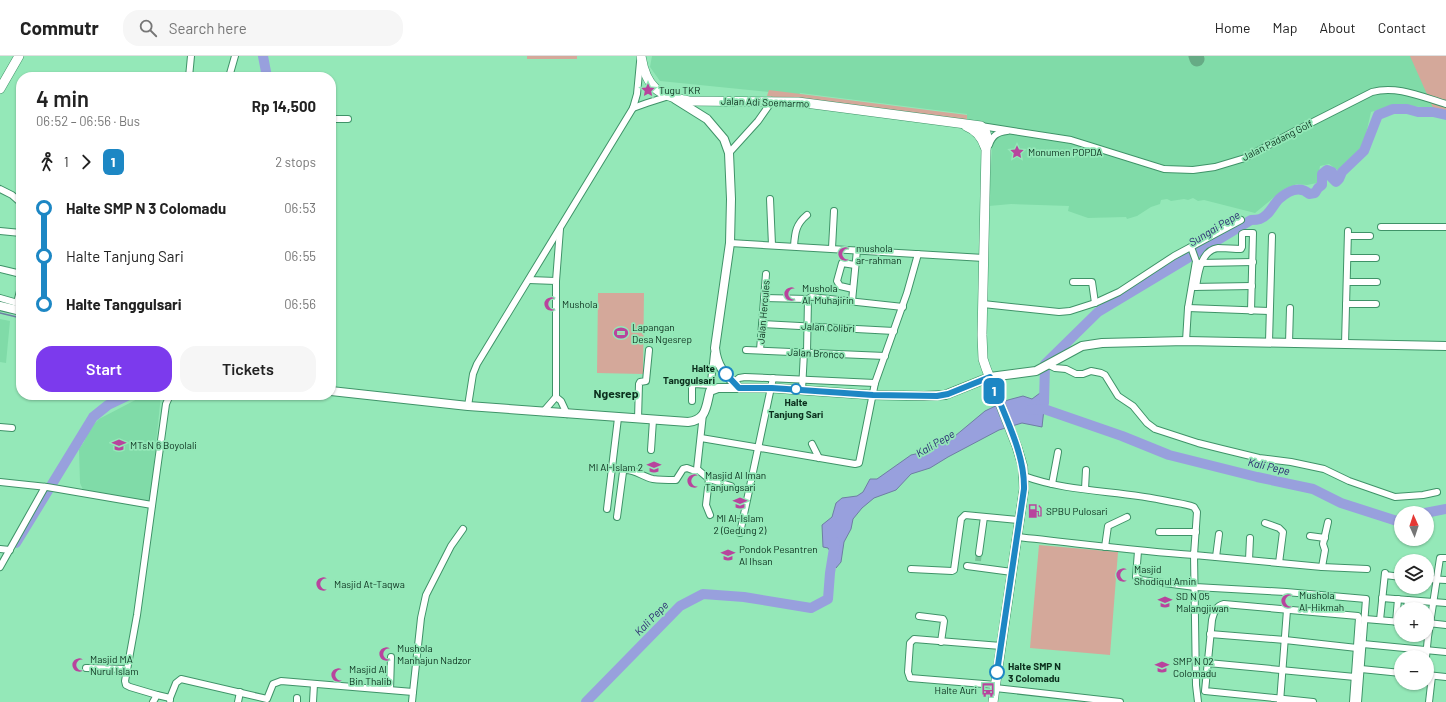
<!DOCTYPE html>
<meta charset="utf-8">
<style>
body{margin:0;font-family:Barlow,sans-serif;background:#f6f6f6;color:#222;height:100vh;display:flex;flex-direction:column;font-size:15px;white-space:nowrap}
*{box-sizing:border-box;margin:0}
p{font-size:13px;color:#767676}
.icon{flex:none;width:22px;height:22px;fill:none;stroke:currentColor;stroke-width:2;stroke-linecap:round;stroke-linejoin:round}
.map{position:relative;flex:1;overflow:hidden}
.sheet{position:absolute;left:16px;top:16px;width:320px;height:328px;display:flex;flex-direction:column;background:#fff;border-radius:16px;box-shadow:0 1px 3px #0004}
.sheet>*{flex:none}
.badge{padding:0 8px;border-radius:6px;font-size:14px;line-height:26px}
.needle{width:26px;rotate:357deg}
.buttons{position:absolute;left:1394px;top:450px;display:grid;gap:8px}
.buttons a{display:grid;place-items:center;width:40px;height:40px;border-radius:50%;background:#fff;box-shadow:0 1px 3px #0004;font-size:20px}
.map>.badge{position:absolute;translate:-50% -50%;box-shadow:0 0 0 2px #fff}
.legs{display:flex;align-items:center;gap:6px;height:44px;padding:0 20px;font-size:13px}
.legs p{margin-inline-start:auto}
.headline{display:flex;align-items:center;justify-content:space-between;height:68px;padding:0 20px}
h1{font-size:22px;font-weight:600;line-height:30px}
.cta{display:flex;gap:8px;margin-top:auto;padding:8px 20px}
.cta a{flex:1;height:46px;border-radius:16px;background:#7c3aed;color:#fff;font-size:16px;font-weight:600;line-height:46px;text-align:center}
.cta a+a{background:#f6f6f6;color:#222}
ul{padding:0 20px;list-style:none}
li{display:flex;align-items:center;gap:14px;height:48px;font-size:15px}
li i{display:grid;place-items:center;width:6px;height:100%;margin:0 5px;background:currentColor}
li i::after{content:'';width:10px;height:10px;margin:-5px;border:3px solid;border-radius:50%;background:#fff}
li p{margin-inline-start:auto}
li:first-child i{background:linear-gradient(#0000 50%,currentColor 0)}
li:last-child i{background:linear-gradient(currentColor 50%,#0000 0)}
header{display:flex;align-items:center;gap:24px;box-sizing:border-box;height:56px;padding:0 20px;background:#fff;border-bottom:1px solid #e0e0e0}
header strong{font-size:19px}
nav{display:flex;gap:22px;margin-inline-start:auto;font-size:14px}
.search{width:280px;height:36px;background:#f6f6f6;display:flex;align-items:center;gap:10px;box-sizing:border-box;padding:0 14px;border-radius:16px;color:#767676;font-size:15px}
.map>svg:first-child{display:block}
</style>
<header>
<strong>Commutr</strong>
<div class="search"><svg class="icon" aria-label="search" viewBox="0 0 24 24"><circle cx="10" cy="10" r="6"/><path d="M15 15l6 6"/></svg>Search here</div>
<nav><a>Home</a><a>Map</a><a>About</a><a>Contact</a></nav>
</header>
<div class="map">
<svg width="1446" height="646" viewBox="0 0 1446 646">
<rect width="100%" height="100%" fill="#94e8b8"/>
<!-- built -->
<g fill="#80dba8">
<path d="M652 0H1446V57L1422 51 1394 49 1371 56 1363 91 1339 115 1329 108 1320 110 1317 127 1307 129 1297 128 1284 133 1255 157 1204 144 1198 145 1193 142 1188 144 1184 143 1171 145 1167 143 1161 144 1160 148 1151 151 1137 160 1127 163 1126 161 1088 162 1068 155 1069 150 1011 148 989 150 992 89 994 85 1004 78 967 66V58L800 37 799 39 660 25 650 11Z"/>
<path d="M0 263 10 265 6 307 0 306Z"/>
<path d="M145 339H161L150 445 84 436 80 427 79 393 84 386 90 372 99 363Z"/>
</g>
<!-- green -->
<g fill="#d4a89a">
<rect x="527" y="0" width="50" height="3"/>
<path d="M1410 0H1446V57L1434 54Z"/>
<path d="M769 34 967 59V66L767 40Z"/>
<path d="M598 237H644L643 318 597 317Z"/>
<path d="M1039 489 1118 496 1110 599 1030 592Z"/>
</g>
<!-- water -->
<path fill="#98a0dd" stroke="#6e7ea3" d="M1044 334 1046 335 1042 371 1022 367 999 374 948 401 930 412 911 418 896 434 874 442 862 452 853 463 851 473 844 486 841 506 836 512 833 500 828 492 823 491 822 469 832 461 836 447 842 442 857 440 863 436 870 423H877L911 399 920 397 955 380 985 355 1008 344 1023 340 1032 343Z"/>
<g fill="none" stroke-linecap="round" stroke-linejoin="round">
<!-- stream -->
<path stroke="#6e7ea3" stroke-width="1.5" d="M0 257 21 262"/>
<!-- river -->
<g stroke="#98a0dd" stroke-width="10">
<path d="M263 0 267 21"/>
<path d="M1044 347 1045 308 1098 256 1251 164C1253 164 1257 164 1260 163 1269 160 1273 149 1279 143 1288 135 1300 129 1309 138L1315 137 1318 132 1322 129V118L1327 114 1332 116 1331 121 1336 126 1339 123 1342 116 1364 95 1378 59 1393 53H1407L1418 56H1433L1446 59"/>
<path d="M1030 354 1044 353 1122 380 1169 399 1257 421 1313 433 1341 447 1397 465 1401 464"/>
<path d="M1425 457 1446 453"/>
<path d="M16 487 93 361 108 349 129 339"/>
<path d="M586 646 680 550 703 538 744 541 811 552 828 543 830 517 835 486"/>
</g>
<!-- taxiway -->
<path stroke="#66ab85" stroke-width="15" d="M1196 0 1197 3"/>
<!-- minor-tunnel -->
<path stroke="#79c399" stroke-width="6" stroke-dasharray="6 3" stroke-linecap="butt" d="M978 505 979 497"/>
<defs>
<g id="minor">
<path d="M189 21 191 0"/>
<path d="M229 21 235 0"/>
<path d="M633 52 647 47 669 40"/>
<path d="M331 63H348"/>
<path d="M981 70 1071 84 1164 113 1193 114 1215 111 1245 102 1295 75 1372 36C1397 29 1422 41 1446 48"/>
<path d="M989 89C992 80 997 76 1007 75"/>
<path d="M729 97 758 65 772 45"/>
<path d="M0 133 12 139 21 147"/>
<path d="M770 143 772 189"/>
<path d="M1381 171H1446"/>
<path d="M0 175 21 177"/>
<path d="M1348 180H1370"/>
<path d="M730 187 984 202"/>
<path d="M794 190C795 176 796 168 807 159"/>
<path d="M832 192 834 155"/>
<path d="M1348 202H1376"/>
<path d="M1200 207 1253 206"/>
<path d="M0 213 21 218"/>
<path d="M529 224 556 225V341L543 356"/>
<path d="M556 225 560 173"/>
<path d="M1073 226H1092L1095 247"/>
<path d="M1347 226H1377"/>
<path d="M1192 231 1252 230"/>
<path d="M1196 231C1198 218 1201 194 1218 192 1226 192 1233 193 1241 193L1242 191V178L1244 177H1253L1251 255"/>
<path d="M853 233 840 230 837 225 842 207 855 209"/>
<path d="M0 242 21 248"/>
<path d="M764 242 808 243 811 241 903 251"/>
<path d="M852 245 857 194"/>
<path d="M17 247 21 231"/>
<path d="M983 248 1059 256 1070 255 1095 247 1119 236 1174 200 1241 164"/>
<path d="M1346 248H1376"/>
<path d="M1188 252 1269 255"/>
<path d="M762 268 894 275"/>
<path d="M1186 285 1188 252 1196 205 1191 191"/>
<path d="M1269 286 1272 180"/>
<path d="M1289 287 1290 252"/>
<path d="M1345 288 1348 175"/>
<path d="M746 294 885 300"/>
<path d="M760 294 766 218"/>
<path d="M807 296 808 243"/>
<path d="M1049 309 1055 312 1066 313 1076 318H1083L1091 315 1101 317 1105 319 1118 340 1133 350 1147 367 1155 373 1198 387 1222 393 1259 402 1291 406 1324 413 1349 425 1395 441 1423 439 1437 436"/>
<path d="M734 326 739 322 745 321 875 327"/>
<path d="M802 334 804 296"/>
<path d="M710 335 714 298"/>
<path d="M556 341 561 345 567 358"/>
<path d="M692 345V330L694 328 710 329"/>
<path d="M468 350 473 318 477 308 633 52 637 38 640 6"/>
<path d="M703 358 697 413 709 423 731 430"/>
<path d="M638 363 639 328 640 326 646 325 649 294"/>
<path d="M0 371 12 372"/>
<path d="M701 382 855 408 859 407 875 327 907 237 918 198"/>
<path d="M812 388 819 402"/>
<path d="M651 394 653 364"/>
<path d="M709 423 706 449 710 459"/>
<path d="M0 426 47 431 152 449"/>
<path d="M1052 428 1058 396"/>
<path d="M1085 433 1086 414"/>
<path d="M607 453 618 362"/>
<path d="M617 461 623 416 625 414C634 413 643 421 653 423 660 424 668 424 676 424L683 413 687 412 695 415 698 414"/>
<path d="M1265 467 1279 472 1283 476 1279 507"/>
<path d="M1159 476H1196"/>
<path d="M740 477 773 322"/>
<path d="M1310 480 1325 482"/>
<path d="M1017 481C1076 487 1135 495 1194 499L1197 456 1194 451C1186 448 1176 447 1167 445 1120 434 1070 437 1024 420"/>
<path d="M1105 491 1108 470 1127 461"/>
<path d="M0 493 10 494"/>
<path d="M1138 495 1136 521 1141 524 1195 531 1286 536 1366 543 1358 646"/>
<path d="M979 497 984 461"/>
<path d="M1216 501 1219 478"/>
<path d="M1249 504 1250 482"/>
<path d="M967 510 1012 516"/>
<path d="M0 511 45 431"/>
<path d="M1322 511 1325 494 1323 488 1328 466"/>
<path d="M911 513 952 515 954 514 961 463 965 459 1019 464"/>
<path d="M1385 519 1401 521"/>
<path d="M1427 523 1446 524"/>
<path d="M1382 542 1446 547"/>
<path d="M1407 553 1408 544"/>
<path d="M919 560 943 563 944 565 941 586"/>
<path d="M1365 563 1401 566"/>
<path d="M1380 564 1385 517"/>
<path d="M1396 566 1398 543"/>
<path d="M1428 567 1446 569"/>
<path d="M1210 578 1285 584 1357 592"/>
<path d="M1363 588 1446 596"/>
<path d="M1426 601 1428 581 1440 502H1446"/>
<path d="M1208 607 1355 621"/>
<path d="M86 612 127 613"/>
<path d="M1361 613 1401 617"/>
<path d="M1427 619 1446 621"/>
<path d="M996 629 910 622 908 616 910 587 914 583 1001 590"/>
<path d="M995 632 1120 646"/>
<path d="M390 634 391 601"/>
<path d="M413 636 421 562 426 539 451 490 463 473"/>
<path d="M157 639 130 631 126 629 125 625 137 559 166 348 170 339"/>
<path d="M170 642 176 627 181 623 267 643 273 628 281 625 413 636 412 646"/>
<path d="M297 642V646"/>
<path d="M153 646 157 639 170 642V644"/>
<path d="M238 646 240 636"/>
<path d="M313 646 314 628"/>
<path d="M1198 646 1196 629 1194 499 1322 511 1367 513"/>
<path d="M1280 646 1287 554"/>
<path d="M1313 646 1205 635 1212 564C1214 556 1216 550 1224 548L1358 560 1359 562 1353 646"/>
<path d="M1429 646 1432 620"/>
</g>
<g id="major">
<path d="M675 43 707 63 724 83 729 97 731 143 730 187 715 292C717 312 726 319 739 332"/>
<path d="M0 250 21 255"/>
<path d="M331 335 468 350 688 366C707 364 706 350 710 335L718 332H771L873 339 924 340 945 339 990 321 1036 315 1082 290 1102 287 1186 285 1446 290"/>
</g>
<g id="highway">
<path d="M641 0C646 32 659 40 689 45L798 46 981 70C989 76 987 85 986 94L982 279 983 303 986 312 1017 391 1023 411 1024 433 993 646"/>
<path d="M0 33 19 0"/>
<path d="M966 70C976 74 982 81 985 91"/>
</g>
</defs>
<!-- minor casing -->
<use href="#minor" stroke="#3f9368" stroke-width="8"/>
<!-- major casing -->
<use href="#major" stroke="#3f9368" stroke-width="10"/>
<!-- highway casing -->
<use href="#highway" stroke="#3f9368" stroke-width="10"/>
<!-- minor -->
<use href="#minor" stroke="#fff" stroke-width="6"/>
<!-- major -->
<use href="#major" stroke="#fff" stroke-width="8"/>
<!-- highway -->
<use href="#highway" stroke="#fff" stroke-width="9"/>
</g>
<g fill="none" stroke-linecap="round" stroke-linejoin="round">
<defs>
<path id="line-1" d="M726 318 739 332H772L873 339 937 340 948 338 990 321C1002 356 1025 395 1024 433L997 616"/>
</defs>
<!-- line-1 casing -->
<use href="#line-1" stroke="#fff" stroke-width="9"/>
<!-- line-1 -->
<use href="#line-1" stroke="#1d87c4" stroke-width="6"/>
</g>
<!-- icons -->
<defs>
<symbol id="sight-bare" viewBox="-9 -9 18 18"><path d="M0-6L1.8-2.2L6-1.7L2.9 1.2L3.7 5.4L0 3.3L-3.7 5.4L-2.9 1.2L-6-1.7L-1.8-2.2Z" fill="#b8449d" stroke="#94e8b8" stroke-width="2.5" paint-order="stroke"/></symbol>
<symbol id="mosque-bare" viewBox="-9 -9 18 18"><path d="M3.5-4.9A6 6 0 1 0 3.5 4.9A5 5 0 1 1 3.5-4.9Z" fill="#b8449d" stroke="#94e8b8" stroke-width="2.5" paint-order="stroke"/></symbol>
<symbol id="stadium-bare" viewBox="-9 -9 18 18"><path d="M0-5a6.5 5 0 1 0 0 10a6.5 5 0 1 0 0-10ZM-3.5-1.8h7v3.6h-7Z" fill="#b8449d" stroke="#94e8b8" stroke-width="2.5" paint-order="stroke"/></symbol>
<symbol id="school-bare" viewBox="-9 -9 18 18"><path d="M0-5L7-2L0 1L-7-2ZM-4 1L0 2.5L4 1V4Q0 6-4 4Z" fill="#b8449d" stroke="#94e8b8" stroke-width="2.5" paint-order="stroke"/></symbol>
<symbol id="fuel-bare" viewBox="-9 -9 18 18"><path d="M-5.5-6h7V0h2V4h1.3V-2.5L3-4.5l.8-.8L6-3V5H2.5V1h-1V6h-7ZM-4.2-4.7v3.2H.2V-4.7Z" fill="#b8449d" stroke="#94e8b8" stroke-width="2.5" paint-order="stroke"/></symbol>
<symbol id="bus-bare" viewBox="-9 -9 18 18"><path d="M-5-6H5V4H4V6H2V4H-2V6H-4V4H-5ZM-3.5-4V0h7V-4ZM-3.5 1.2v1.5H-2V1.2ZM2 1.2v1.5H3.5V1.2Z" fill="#b8449d" stroke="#94e8b8" stroke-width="2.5" paint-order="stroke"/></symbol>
</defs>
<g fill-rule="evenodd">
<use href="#sight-bare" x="638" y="24" width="20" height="20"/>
<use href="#sight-bare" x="1007" y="86" width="20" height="20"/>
<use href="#mosque-bare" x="835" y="188" width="20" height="20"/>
<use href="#mosque-bare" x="781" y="228" width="20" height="20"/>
<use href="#mosque-bare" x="541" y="238" width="20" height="20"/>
<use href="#stadium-bare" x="611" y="267" width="20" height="20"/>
<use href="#school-bare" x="109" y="379" width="20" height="20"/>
<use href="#school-bare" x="644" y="401" width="20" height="20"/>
<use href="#mosque-bare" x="684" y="415" width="20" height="20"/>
<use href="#school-bare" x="730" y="437" width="20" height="20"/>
<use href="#fuel-bare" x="1025" y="445" width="20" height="20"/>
<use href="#school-bare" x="718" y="489" width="20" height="20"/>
<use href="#mosque-bare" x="1113" y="509" width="20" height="20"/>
<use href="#mosque-bare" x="313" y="518" width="20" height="20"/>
<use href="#mosque-bare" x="1278" y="535" width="20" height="20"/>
<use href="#school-bare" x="1155" y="536" width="20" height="20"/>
<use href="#mosque-bare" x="376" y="588" width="20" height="20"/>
<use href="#mosque-bare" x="69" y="599" width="20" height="20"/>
<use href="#school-bare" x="1152" y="601" width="20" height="20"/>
<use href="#mosque-bare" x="328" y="609" width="20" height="20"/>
<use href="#bus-bare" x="978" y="624" width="20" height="20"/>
</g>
<!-- markers -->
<g fill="#fff" stroke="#1d87c4" stroke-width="2">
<circle cx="726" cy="318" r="7"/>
<circle cx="796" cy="333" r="5"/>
<circle cx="997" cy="616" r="7"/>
</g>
<g text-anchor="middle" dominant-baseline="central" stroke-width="3.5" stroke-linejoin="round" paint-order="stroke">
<!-- poi labels -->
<g font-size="10" fill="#0b2f1d" stroke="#94e8b8" text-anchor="start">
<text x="659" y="34">Tugu TKR</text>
<text x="1028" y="96">Monumen POPDA</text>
<text x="856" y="192">mushola<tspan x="856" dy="12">ar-rahman</tspan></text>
<text x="802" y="232">Mushola<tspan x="802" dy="12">Al-Muhajirin</tspan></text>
<text x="562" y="248">Mushola</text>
<text x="632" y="271">Lapangan<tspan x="632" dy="12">Desa Ngesrep</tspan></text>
<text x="130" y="389">MTsN 6 Boyolali</text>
<text x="643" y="411" text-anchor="end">MI Al-Islam 2</text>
<text x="705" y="419">Masjid Al Iman<tspan x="705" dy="12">Tanjungsari</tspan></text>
<text x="1046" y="455">SPBU Pulosari</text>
<text x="740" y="462" text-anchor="middle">MI Al-Islam<tspan x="740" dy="12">2 (Gedung 2)</tspan></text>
<text x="739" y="493">Pondok Pesantren<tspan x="739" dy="12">Al Ihsan</tspan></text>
<text x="1134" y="513">Masjid<tspan x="1134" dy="12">Shodiqul Amin</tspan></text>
<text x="334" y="528">Masjid At-Taqwa</text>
<text x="1299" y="539">Mushola<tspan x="1299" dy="12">Al-Hikmah</tspan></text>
<text x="1176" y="540">SD N 05<tspan x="1176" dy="12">Malangjiwan</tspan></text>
<text x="397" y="592">Mushola<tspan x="397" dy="12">Manhajun Nadzor</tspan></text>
<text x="90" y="603">Masjid MA<tspan x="90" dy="12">Nurul Islam</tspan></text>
<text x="1173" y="605">SMP N 02<tspan x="1173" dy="12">Colomadu</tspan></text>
<text x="349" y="613">Masjid Al<tspan x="349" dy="12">Bin Thalib</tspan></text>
<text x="977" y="634" text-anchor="end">Halte Auri</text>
</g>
<!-- street labels -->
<g font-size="10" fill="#0b2f1d" stroke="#94e8b8">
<text transform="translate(765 46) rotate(2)">Jalan Adi Soemarmo</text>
<text transform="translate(1277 84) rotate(-27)">Jalan Padang Golf</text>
<text transform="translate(763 256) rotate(-85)">Jalan Hercules</text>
<text transform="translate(828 271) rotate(3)">Jalan Colibri</text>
<text transform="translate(816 297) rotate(3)">Jalan Bronco</text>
</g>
<!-- stop labels -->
<g font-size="10" font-weight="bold" fill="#0b2f1d" stroke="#94e8b8" text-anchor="end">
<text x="715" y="312">Halte<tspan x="715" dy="12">Tanggulsari</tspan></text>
<text x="796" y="346" text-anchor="middle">Halte<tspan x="796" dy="12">Tanjung Sari</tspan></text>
<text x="1008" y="610" text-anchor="start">Halte SMP N<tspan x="1008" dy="12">3 Colomadu</tspan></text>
</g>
<!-- water labels -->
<g font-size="11" font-style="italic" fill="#2a2a71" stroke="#94e8b8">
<text transform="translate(1214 172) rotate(-31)">Sungai Pepe</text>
<text transform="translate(935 387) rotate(-30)">Kali Pepe</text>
<text transform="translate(1269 410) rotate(13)">Kali Pepe</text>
<text transform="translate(651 562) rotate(-46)">Kali Pepe</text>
</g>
<!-- quarter labels -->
<g font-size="12" font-weight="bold" fill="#0b2f1d" stroke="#94e8b8">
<text x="616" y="337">Ngesrep</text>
</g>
</g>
</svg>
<div class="buttons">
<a><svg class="needle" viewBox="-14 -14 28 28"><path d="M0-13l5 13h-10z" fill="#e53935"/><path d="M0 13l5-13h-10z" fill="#767676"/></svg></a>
<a><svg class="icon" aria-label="layers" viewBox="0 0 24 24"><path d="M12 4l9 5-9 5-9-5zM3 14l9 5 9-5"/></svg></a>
<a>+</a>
<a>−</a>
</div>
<b class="badge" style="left:994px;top:335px;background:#1d87c4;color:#fff">1</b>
<section class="sheet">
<div class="headline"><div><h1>4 min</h1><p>06:52 – 06:56 · Bus</p></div><b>Rp 14,500</b></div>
<div class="legs"><svg class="icon" aria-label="walk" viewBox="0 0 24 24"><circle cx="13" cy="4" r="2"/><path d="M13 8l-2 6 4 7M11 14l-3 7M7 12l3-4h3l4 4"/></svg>1<svg class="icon" aria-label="forward" viewBox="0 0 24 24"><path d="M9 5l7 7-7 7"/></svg><b class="badge" style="background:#1d87c4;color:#fff">1</b><p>2 stops</p></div>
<ul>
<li><i style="color:#1d87c4"></i><b>Halte SMP N 3 Colomadu</b><p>06:53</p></li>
<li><i style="color:#1d87c4"></i><span>Halte Tanjung Sari</span><p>06:55</p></li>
<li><i style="color:#1d87c4"></i><b>Halte Tanggulsari</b><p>06:56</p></li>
</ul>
<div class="cta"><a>Start</a><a>Tickets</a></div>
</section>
</div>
